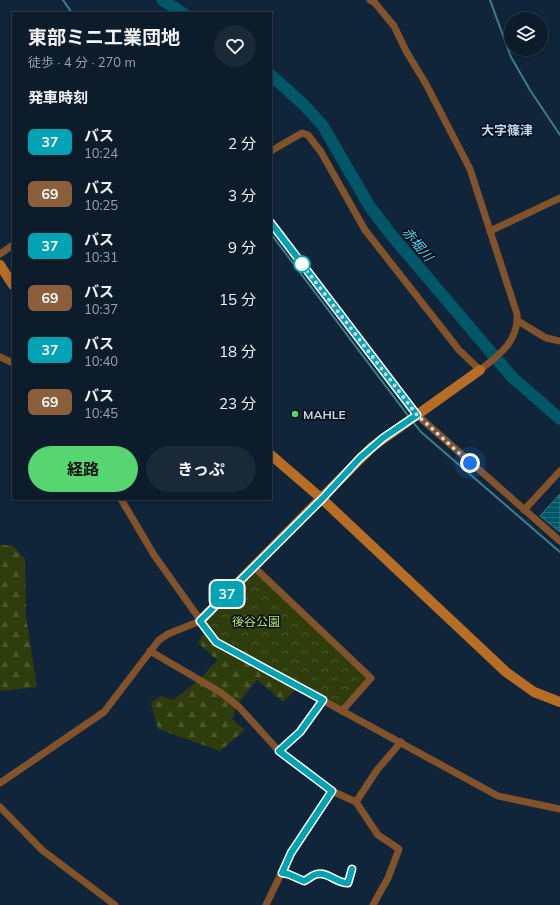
<!DOCTYPE html>
<html lang="ja">
<meta charset="utf-8">
<style>
body{margin:0;font-family:Mulish,"Noto Sans JP",sans-serif;background:#1a2937;color:#f1f3f6;height:100vh;display:flex;flex-direction:column;font-size:15px;white-space:nowrap}
*{box-sizing:border-box;margin:0}
p{font-size:13px;color:#9aa1a9}
.icon{flex:none;width:22px;height:22px;fill:none;stroke:currentColor;stroke-width:2;stroke-linecap:round;stroke-linejoin:round}
.map{position:relative;flex:1;overflow:hidden}
.details{position:absolute;left:12px;top:12px;width:260px;height:488px;display:flex;flex-direction:column;background:#0c1c2b;border-radius:0px;box-shadow:0 2px 6px #0003,0 0 0 1px #2c3a47}
.details>*{flex:none}
.badge{padding:0 8px;border-radius:6px;font-size:14px;line-height:26px}
.tools{position:absolute;left:504px;top:12px;display:grid;gap:8px}
.tools a{display:grid;place-items:center;width:44px;height:44px;border-radius:50%;background:#0c1c2b;box-shadow:0 2px 6px #0003,0 0 0 1px #2c3a47;font-size:20px}
.you{position:absolute;width:20px;height:20px;margin:-10px;border:3px solid #fff;border-radius:50%;background:#1a73e8;box-shadow:0 0 0 6px #1a73e833}
.map>.badge{position:absolute;translate:-50% -50%;box-shadow:0 0 0 2px #fff}
h2{padding:0 16px;font-size:15px;line-height:36px}
.round{display:grid;place-items:center;flex:none;width:42px;height:42px;border-radius:21px;background:#1a2937}
.overview{display:flex;align-items:center;justify-content:space-between;height:68px;padding:0 16px}
h1{font-size:19px;font-weight:700;line-height:30px}
.cta{display:flex;gap:8px;margin-top:auto;padding:8px 16px}
.cta a{flex:1;height:46px;border-radius:24px;background:#57d570;color:#111;font-size:16px;font-weight:700;line-height:46px;text-align:center}
.cta a+a{background:#1a2937;color:#f1f3f6}
ul{padding:0;list-style:none}
li{display:flex;align-items:center;gap:12px;height:52px;padding:0 16px}
li div{flex:1}
li b{display:block;font-size:15px}
li em{font-style:normal}
li .badge{min-width:44px;font-weight:700;text-align:center}
.map>svg:first-child{display:block}
</style>
<div class="map">
<svg width="560" height="905" viewBox="0 0 560 905">
<defs>
<pattern id="forest-firs" width="22" height="20" patternUnits="userSpaceOnUse"><rect width="22" height="20" fill="#2e3d0b"/><path d="M5 1l3.5 6h-7zM16 11l3.5 6h-7z" fill="#4b582e"/></pattern>
<pattern id="park-crowns" width="20" height="18" patternUnits="userSpaceOnUse"><rect width="20" height="18" fill="#2e3d0b"/><path d="M2 6a3 3 0 1 1 6 0M12 15a3 3 0 1 1 6 0" fill="none" stroke="#4b582e"/></pattern>
<pattern id="water-rules" width="6" height="5" patternUnits="userSpaceOnUse"><rect width="6" height="5" fill="#005767"/><path d="M0 2.5h6" fill="none" stroke="#246e7d"/></pattern>
</defs>
<rect width="100%" height="100%" fill="#102539"/>
<!-- forest -->
<g fill="url(#forest-firs)">
<path d="M0 545H12L25 559 26 617 37 687 0 691Z"/>
<path d="M206 629 298 687 283 702 257 680 238 703 232 719 245 730 220 751 158 729 151 703 161 696 173 700 200 679 217 660 198 643Z"/>
</g>
<!-- park -->
<path fill="url(#park-crowns)" d="M254 567 371 678 342 711 216 642 200 621Z"/>
<!-- water -->
<path fill="url(#water-rules)" stroke="#3d7d8c" d="M560 494V532L540 516Z"/>
<g fill="none" stroke-linecap="round" stroke-linejoin="round">
<!-- stream -->
<g stroke="#3d7d8c" stroke-width="2">
<path d="M63 0 72 13"/>
<path d="M490 0 511 57 530 90 560 135"/>
<path d="M271 234 409 417"/>
<path d="M413 422 421 432 560 552"/>
</g>
<!-- river -->
<g stroke="#005767" stroke-width="12">
<path d="M162 0 183 13"/>
<path d="M271 75 305 106 323 126 370 207 393 237 512 377 560 419"/>
</g>
<!-- street -->
<g stroke="#82532b" stroke-width="7">
<path d="M271 151 302 133 308 135 321 152 365 230 459 350 480 370C499 355 519 341 517 314L470 169 426 84 406 51 394 26 375 3 370 0"/>
<path d="M271 223 417 415 560 541"/>
<path d="M490 231 560 198"/>
<path d="M0 254 13 245"/>
<path d="M518 321 546 338 560 341"/>
<path d="M0 357 13 363"/>
<path d="M121 499 154 555 216 642 498 796 560 809"/>
<path d="M524 510 560 471"/>
<path d="M254 567 371 678 342 711"/>
<path d="M150 651 220 692 239 707 279 751 300 732 323 700"/>
<path d="M279 751 332 791 356 802 377 770 401 742"/>
<path d="M0 783 104 712 159 640 168 634 200 621"/>
<path d="M356 802 378 835 399 849 388 878 373 905"/>
<path d="M0 807 42 850 115 905"/>
<path d="M282 873 304 881C309 879 313 874 318 874 328 872 338 884 348 883L352 869"/>
<path d="M266 905 291 853 332 791"/>
</g>
<!-- secondary -->
<g stroke="#b76d24" stroke-width="10">
<path d="M0 265 13 285"/>
<path d="M271 455 322 499 506 672 534 692 560 702"/>
<path d="M200 621 372 447 480 370"/>
</g>
</g>
<g fill="none" stroke-linecap="round" stroke-linejoin="round">
<defs>
<path id="line" d="M271 223 417 415 383 438 360 458 322 499 200 621 216 642 323 700 300 732 279 751 332 791 291 853 282 873 288 874 304 881C309 879 313 874 318 874 328 872 338 884 348 883L352 869"/>
</defs>
<!-- line casing -->
<use href="#line" stroke="#fff" stroke-width="9"/>
<!-- line -->
<use href="#line" stroke="#00a3b4" stroke-width="6"/>
<!-- walk -->
<path stroke="#cad7e4" stroke-width="4" stroke-dasharray="0 7.2" d="M302 264 298 259 417 415 470 463"/>
</g>
<!-- markers -->
<circle fill="#fff" stroke="#00a3b4" stroke-width="2" cx="302" cy="264" r="8"/>
<circle fill="#57d570" stroke="#060e16" stroke-width="1.5" cx="295" cy="414" r="4"/>
<g text-anchor="middle" dominant-baseline="central" stroke-width="3" stroke-linejoin="round" paint-order="stroke">
<!-- poi labels -->
<g font-size="12" font-weight="bold" fill="#cad7e4" stroke="#060e16" text-anchor="start">
<text x="303" y="414">MAHLE</text>
</g>
<!-- park labels -->
<g font-size="12" fill="#b9e36b" stroke="#060e16">
<text x="256" y="621">後谷公園</text>
</g>
<!-- neighbourhood labels -->
<g font-size="13" font-weight="bold" fill="#bed7f2" stroke="#060e16">
<text x="507" y="130">大字篠津</text>
</g>
<!-- water labels -->
<g font-size="13" font-style="italic" fill="#52ddfb" stroke="#060e16">
<text transform="translate(418 244) rotate(50)">赤堀川</text>
</g>
</g>
</svg>
<div class="tools">
<a><svg class="icon" aria-label="layers" viewBox="0 0 24 24"><path d="M12 4l9 5-9 5-9-5zM3 14l9 5 9-5"/></svg></a>
</div>
<div class="you" style="left:470px;top:463px"></div>
<b class="badge" style="left:227px;top:594px;background:#00a3b4;color:#fff">37</b>
<section class="details">
<div class="overview"><div><h1>東部ミニ工業団地</h1><p>徒歩 · 4 分 · 270 m</p></div><a class="round"><svg class="icon" aria-label="heart" viewBox="0 0 24 24"><path d="M12 20l-8-8c-3-5 5-10 8-4 3-6 11-1 8 4z"/></svg></a></div>
<h2>発車時刻</h2>
<ul>
<li><span class="badge" style="background:#00a3b4;color:#fff">37</span><div><b>バス</b><p>10:24</p></div><em>2 分</em></li>
<li><span class="badge" style="background:#8b5e3c;color:#fff">69</span><div><b>バス</b><p>10:25</p></div><em>3 分</em></li>
<li><span class="badge" style="background:#00a3b4;color:#fff">37</span><div><b>バス</b><p>10:31</p></div><em>9 分</em></li>
<li><span class="badge" style="background:#8b5e3c;color:#fff">69</span><div><b>バス</b><p>10:37</p></div><em>15 分</em></li>
<li><span class="badge" style="background:#00a3b4;color:#fff">37</span><div><b>バス</b><p>10:40</p></div><em>18 分</em></li>
<li><span class="badge" style="background:#8b5e3c;color:#fff">69</span><div><b>バス</b><p>10:45</p></div><em>23 分</em></li>
</ul>
<div class="cta"><a>経路</a><a>きっぷ</a></div>
</section>
</div>
